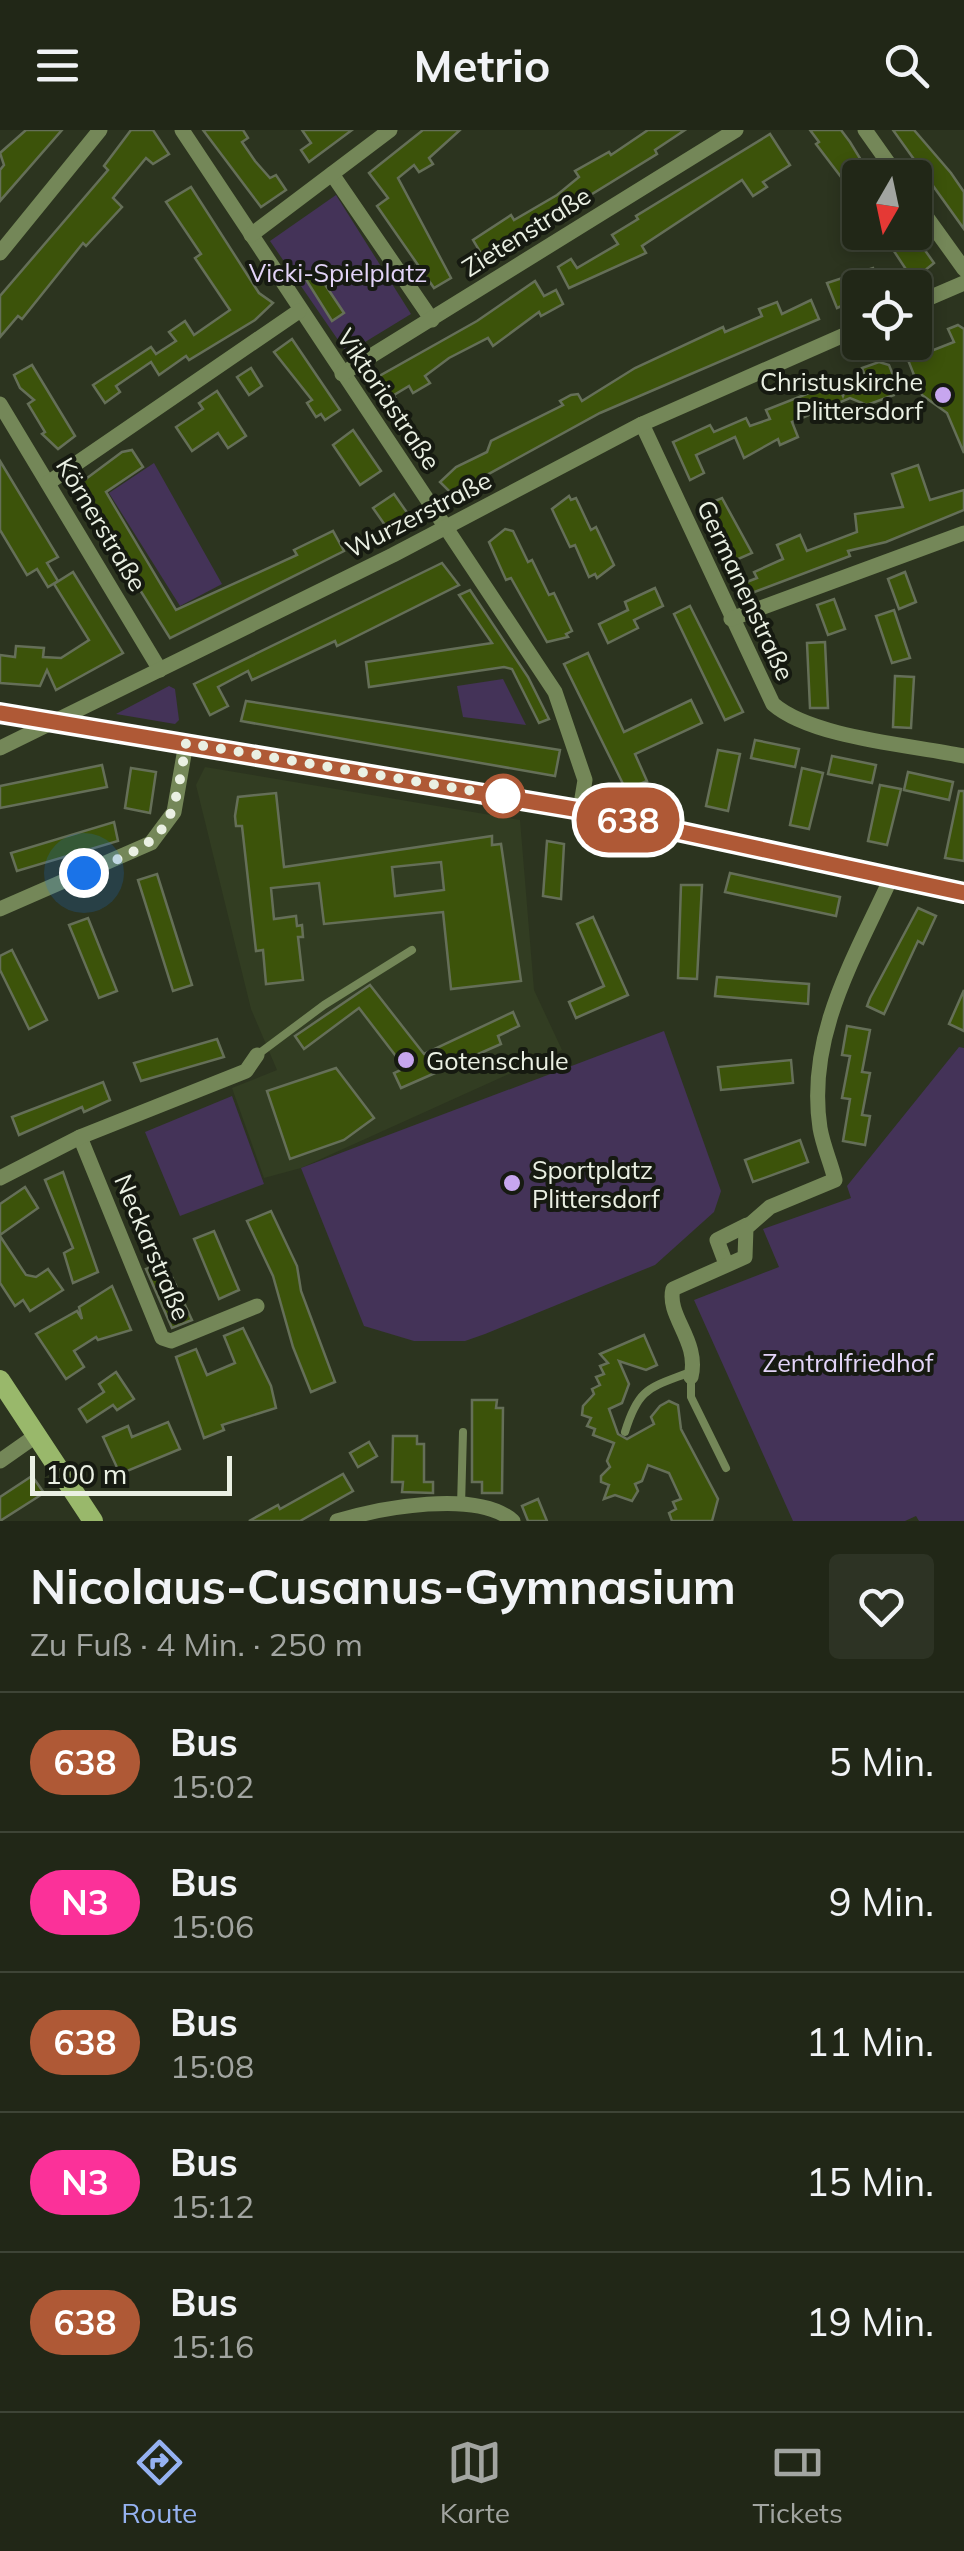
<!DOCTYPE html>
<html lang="de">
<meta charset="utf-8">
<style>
body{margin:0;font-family:Mulish,sans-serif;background:#2d3324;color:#f1f3f6;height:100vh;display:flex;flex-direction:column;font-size:38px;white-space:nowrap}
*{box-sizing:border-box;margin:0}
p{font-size:32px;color:#a2a5a1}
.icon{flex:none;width:55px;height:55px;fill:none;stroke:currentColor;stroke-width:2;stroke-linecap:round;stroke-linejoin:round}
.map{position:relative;height:1391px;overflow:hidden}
.side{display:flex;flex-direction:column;background:#212717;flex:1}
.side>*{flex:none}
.badge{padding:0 20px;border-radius:32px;font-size:35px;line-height:65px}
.needle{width:65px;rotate:189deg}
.fabs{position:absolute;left:842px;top:30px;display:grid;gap:20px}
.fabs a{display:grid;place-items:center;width:90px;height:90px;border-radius:10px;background:#212717;box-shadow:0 5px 15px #0003,0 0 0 2px #3e4436;font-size:50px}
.scale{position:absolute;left:30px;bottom:25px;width:202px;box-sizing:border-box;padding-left:10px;border:5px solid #eaf0e3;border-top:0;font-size:28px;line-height:35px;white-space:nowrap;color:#eaf0e3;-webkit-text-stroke:8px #161a11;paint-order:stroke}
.you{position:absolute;width:50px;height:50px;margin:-25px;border:8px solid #fff;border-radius:50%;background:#1a73e8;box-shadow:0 0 0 15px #1a73e833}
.map>.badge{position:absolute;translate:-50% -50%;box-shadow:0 0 0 5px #fff}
.round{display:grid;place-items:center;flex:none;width:105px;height:105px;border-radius:10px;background:#2d3324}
.head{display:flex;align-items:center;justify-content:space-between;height:170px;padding:0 30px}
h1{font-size:48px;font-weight:700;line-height:75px}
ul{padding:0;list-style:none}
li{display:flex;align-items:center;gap:30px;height:140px;padding:0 30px;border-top:2px solid #3e4436}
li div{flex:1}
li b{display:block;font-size:38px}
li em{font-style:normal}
li .badge{min-width:110px;font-weight:700;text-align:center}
header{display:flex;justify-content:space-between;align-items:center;height:130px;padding:0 30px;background:#212717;font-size:45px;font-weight:700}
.tabs{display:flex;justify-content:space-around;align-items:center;height:140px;border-top:2px solid #3e4436;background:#212717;font-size:28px;color:#a2a5a1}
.tabs a{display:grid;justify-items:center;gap:5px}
.tabs .current{color:#95b2f1}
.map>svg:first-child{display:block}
</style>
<header><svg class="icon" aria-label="menu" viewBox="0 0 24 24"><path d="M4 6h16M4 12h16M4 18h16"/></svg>Metrio<svg class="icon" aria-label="search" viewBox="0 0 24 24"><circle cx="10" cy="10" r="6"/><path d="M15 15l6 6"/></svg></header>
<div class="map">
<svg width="964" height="1391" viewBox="0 0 964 1391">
<rect width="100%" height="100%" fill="#2c341f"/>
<!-- built -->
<path fill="#323d22" d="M205 637 520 690 534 860 562 920 301 1038 264 1048 232 958 277 940 251 879 196 655Z"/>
<!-- green -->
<g fill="#443358">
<path d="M336 65 411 184 347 223 270 111Z"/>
<path d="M154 333 222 454 180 476 109 363Z"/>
<path d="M503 549 526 595 463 587 457 556Z"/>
<path d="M169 556 175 559 179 590 175 594 116 584Z"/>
<path d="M664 901 721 1061 714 1082 655 1135 485 1204 465 1211H414L364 1196 301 1038Z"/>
<path d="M959 917 964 918V1391H919L916 1386 905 1391H793L694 1170 779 1137 763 1099 851 1068 847 1056Z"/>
<path d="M232 966 264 1054 180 1086 145 1002Z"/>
</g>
<!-- building -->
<g fill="#3c530a" stroke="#656f58" stroke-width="2.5" fill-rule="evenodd">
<path d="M26 0H62L0 71V40L4 35 0 23Z"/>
<path d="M131 0H153L169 24 153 34 146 28 113 68 122 77 86 116 83 113 22 189 18 186 0 207V166L108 40 104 36Z"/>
<path d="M203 0H243L248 8 242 12 255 31 270 48 276 45 286 60 261 77Z"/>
<path d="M302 0H352L309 32 301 20 311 13Z"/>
<path d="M423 0H460L429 28 433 34 419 42 414 35 398 48 451 148 434 158 377 76 388 68 369 43Z"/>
<path d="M648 0H685L655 20 657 24 485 130 473 110 511 85 514 90 557 65 579 47 575 41 609 22 611 25Z"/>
<path d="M810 0H841L850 12 872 48H860V72L816 14 819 12Z"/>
<path d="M893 0H914L951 43 964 62V99Z"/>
<path d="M770 4 790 35 763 52 767 57 753 66 742 50 642 116 646 123 569 158 558 137 571 129 577 138 618 114 612 105 638 89 636 86Z"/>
<path d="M191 57 259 163 273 173 255 190 189 230 186 226 159 245 151 232 116 256 120 262 105 273 93 255 151 217 156 224 176 211 169 202 185 191 194 205 230 180 195 128 201 124 166 72Z"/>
<path d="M895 102H912L934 133 913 150 886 109Z"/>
<path d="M873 138 882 158H850L855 170 837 178 827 153Z"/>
<path d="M316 141 344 183 332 191 305 148Z"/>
<path d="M535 151 544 166 556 160 563 174 541 186 539 182 493 216 488 208 449 228 425 246 430 253 413 263 409 256 394 265 397 272 390 276 374 249 477 191Z"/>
<path d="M811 170 819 189 600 283 452 364 440 352 456 337 487 322 491 311 563 275 560 271 571 265 578 264 582 271 635 238 723 197 725 202 762 186 759 179 777 172 782 184Z"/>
<path d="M958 195 964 199V323L947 283 922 265 908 230 954 212 948 199Z"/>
<path d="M292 209 340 280 325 290 321 284 316 287 307 273 312 270 274 222Z"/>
<path d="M879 232 889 235 897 255 894 265 867 275 850 268 792 292 798 307 780 315 778 309 744 328 735 307 696 325 704 343 690 350 673 312 710 295 714 302 746 288 750 296 770 289 766 280 837 252 843 266 847 256 866 248 862 238Z"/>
<path d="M32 235 75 306 58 319 42 304 45 302 28 274 34 270 20 258 14 245Z"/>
<path d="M251 238 262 256 249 265 237 247Z"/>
<path d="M217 261 246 306 228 318 218 303 192 321 176 297 203 279 199 273Z"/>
<path d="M353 300 381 341 360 355 333 315Z"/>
<path d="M132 320 143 337 106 362 176 480 297 425 294 420 333 401 344 421 170 508 89 378 94 376 79 354 122 322Z"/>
<path d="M0 331 58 427 47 433 58 451 48 457 37 439 27 445 0 400Z"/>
<path d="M918 335 930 370 964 360V380L886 412 848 421 850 426 744 466 739 455 757 448 754 442 783 429 777 415 800 405 807 421 857 402 855 384 903 377 892 344Z"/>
<path d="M394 364 408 384 387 398 373 378Z"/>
<path d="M569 366 571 370 576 368 591 400 596 397 614 435 597 448 595 444 589 447 575 415 570 417 552 379Z"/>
<path d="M722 368 752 423 729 433 703 376Z"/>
<path d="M505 399 513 401 528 432 532 430 549 465 554 463 572 501 566 504 568 507 547 512 511 448 506 450 489 412Z"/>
<path d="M442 433 459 455 337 516 335 511 252 550 248 541 218 557 228 576 210 585 194 554Z"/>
<path d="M73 442 123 523 56 560 47 540 40 556 0 553V525L15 527 16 516 44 518 43 527 61 528 89 510 54 454Z"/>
<path d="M905 442 916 472 899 479 888 449Z"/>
<path d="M655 458 663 476 634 490 638 498 608 513 599 494 628 480 625 472Z"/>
<path d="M470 460 528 547 549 589 539 593 512 539 504 537 369 557 366 532 492 513 459 465Z"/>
<path d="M834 469 845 499 828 505 817 475Z"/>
<path d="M690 476 743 582 725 590 674 484Z"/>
<path d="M894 480 910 528 892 533 876 486Z"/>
<path d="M825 512 828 578H810L807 513Z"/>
<path d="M588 523 624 602 691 570 702 593 635 624 647 651 626 660 564 534Z"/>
<path d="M895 546 914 547 911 598 893 597Z"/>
<path d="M246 571 560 620 555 646 241 591Z"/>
<path d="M755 610 799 619 795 637 751 628Z"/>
<path d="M718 620 740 624 728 681 706 676Z"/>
<path d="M832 626 876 635 872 653 828 644Z"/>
<path d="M102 635 107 657 0 678V656Z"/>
<path d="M131 638 156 642 150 683 125 678Z"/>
<path d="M802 638 823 643 809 699 790 695Z"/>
<path d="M908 642 953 652 949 670 904 660Z"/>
<path d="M880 655 901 659 887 715 868 711Z"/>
<path d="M959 661H964V731L945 728Z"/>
<path d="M276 663 284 737 492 706V715L501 714 521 851 451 859 443 782 324 794 319 753 271 758 274 789 296 786 297 796 302 795 303 807H298L303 850 266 854 263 820 256 821 242 696H236L235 686 238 667ZM441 732 444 760 395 766 392 737Z"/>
<path d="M114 692 118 711 17 741 11 723Z"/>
<path d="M547 711 564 714 561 769 543 766Z"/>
<path d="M730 743 840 767 836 786 725 762Z"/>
<path d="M157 744 192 855 173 861 138 750Z"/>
<path d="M681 755H702L697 849 678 848Z"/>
<path d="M918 778 936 786 923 814 918 811 884 884 867 876 870 868Z"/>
<path d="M593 787 628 865 576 888 569 872 604 856 577 794Z"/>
<path d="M88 788 117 861 99 868 69 795Z"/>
<path d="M12 820 47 890 29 899 0 840V826Z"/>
<path d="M717 847 809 854 808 874 715 866Z"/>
<path d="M370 855 424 924 513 882 519 896 498 906 501 914 401 958 394 943 405 938 359 878 304 919 295 906Z"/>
<path d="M964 860V901L949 894Z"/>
<path d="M847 896 870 900 862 942 870 943 862 985 870 986 865 1015 843 1011 850 969 842 968 850 926 842 925Z"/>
<path d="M217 909 224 927 141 951 134 933Z"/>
<path d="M791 930 793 953 721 960 718 937Z"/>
<path d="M336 938 374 988 344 1010 290 1029 267 961Z"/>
<path d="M103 952 110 970 84 982 82 977 19 1005 12 987Z"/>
<path d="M800 1010 808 1032 753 1052 745 1030Z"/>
<path d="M63 1042 98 1142 73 1153 64 1123 73 1118 45 1050Z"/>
<path d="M25 1057 38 1078 0 1105V1074Z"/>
<path d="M271 1081 297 1136 301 1161 335 1252 311 1262 293 1217 273 1146 247 1091Z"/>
<path d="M214 1101 239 1160 219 1169 194 1109Z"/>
<path d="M0 1106 26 1145 36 1147 48 1139 63 1160 30 1181 23 1170 15 1176 0 1153Z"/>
<path d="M165 1132 192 1190 172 1198 146 1139Z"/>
<path d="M112 1156 131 1200 98 1210 96 1207 74 1221 84 1237 66 1249 36 1204 77 1181 82 1189 79 1177Z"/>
<path d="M243 1198 271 1256 276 1278 222 1295 224 1300 204 1308 176 1227 196 1219 207 1245 235 1233 224 1206Z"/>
<path d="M644 1205 657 1235 646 1240 619 1231 629 1254 622 1273 609 1279 618 1304 627 1309 654 1294 651 1287 660 1276 669 1271 678 1275 681 1299 718 1369 712 1391H672L669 1383 676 1379 673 1372 681 1369 669 1343 648 1335 642 1351 635 1354 638 1361 632 1371 615 1365 604 1369 609 1355 601 1352V1346L610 1337 607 1331 614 1313 593 1305 595 1299 587 1296 591 1288 582 1285 583 1276 594 1264 592 1259 600 1255 596 1247 604 1244 600 1236 608 1233 600 1224Z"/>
<path d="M116 1242 134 1269 117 1280 113 1275 87 1292 79 1279 104 1262 99 1254Z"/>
<path d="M472 1270H497L496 1278H503L502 1363H482V1352H472Z"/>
<path d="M168 1292 180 1319 120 1344 103 1307 128 1296 132 1307Z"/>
<path d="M393 1306H417V1314H424V1352H433V1363L402 1362 403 1352H392Z"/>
<path d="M369 1312 377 1326 358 1337 350 1323Z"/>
<path d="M343 1344 353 1361 300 1391H249L278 1375 280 1379Z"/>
<path d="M32 1346 44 1363 0 1391V1367Z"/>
<path d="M538 1369 547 1391H528L522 1376Z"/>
</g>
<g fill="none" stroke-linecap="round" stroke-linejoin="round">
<!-- lane -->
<g stroke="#748758" stroke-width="8">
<path d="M257 925 324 875 412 820"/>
<path d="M691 1247V1267L726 1338"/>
<path d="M625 1302C639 1256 650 1258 693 1241"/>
<path d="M461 1376 463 1302"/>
</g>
<!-- street -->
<g stroke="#748758" stroke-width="15">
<path d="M182 0 555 562 585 650 580 680"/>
<path d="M865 0 899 48"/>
<path d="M332 44 432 190"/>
<path d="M915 71 964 139"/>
<path d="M251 105 390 0"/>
<path d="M0 123 100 0"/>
<path d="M915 174 964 153"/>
<path d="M342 244 736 0"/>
<path d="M0 274 160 540"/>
<path d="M642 294 773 574C812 608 912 615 964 626"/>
<path d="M48 353 299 181"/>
<path d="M731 489 964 403"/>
<path d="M0 583 580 680 964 763"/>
<path d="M0 618 393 425 642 294 860 198"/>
<path d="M0 779 151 713 174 682 186 613"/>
<path d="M80 1007 162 1208 171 1211 257 1176"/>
<path d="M0 1048 80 1007 246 941 257 925"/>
<path d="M726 1134 717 1110 747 1095"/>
<path d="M691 1247C700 1211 666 1186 673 1159L745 1127 746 1098 770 1077 835 1050C831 1033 823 1016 820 998 806 906 855 827 891 748"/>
<path d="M0 1331 37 1305"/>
<path d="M337 1391C380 1378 477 1359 513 1391"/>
</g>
<!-- secondary -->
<path stroke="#99b86b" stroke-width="20" d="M0 1250 93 1391"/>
</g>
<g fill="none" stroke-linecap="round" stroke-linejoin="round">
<defs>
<path id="line" d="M0 583 580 680 964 763"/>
</defs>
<!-- line casing -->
<use href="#line" stroke="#fff" stroke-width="22"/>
<!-- line -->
<use href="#line" stroke="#af5936" stroke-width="15"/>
<!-- walk -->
<path stroke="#eaf0e3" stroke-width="10" stroke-dasharray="0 18" d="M84 743C169 710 172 703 186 613L503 666"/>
</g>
<!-- markers -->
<g fill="#c7a6ef" stroke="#161a11" stroke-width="4">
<circle cx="943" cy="265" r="10"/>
<circle cx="406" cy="930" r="10"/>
<circle cx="512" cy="1053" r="10"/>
</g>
<circle fill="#fff" stroke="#af5936" stroke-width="5" cx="503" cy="666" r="20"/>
<g text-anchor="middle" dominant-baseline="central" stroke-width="8" stroke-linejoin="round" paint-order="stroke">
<!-- street labels -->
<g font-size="25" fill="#eaf0e3" stroke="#161a11">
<text transform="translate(526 101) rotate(-32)">Zietenstraße</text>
<text transform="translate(389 269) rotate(56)">Viktoriastraße</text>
<text transform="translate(418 384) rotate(-27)">Wurzerstraße</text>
<text transform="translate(102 394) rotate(59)">Körnerstraße</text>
<text transform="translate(746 460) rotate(65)">Germanenstraße</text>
<text transform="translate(153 1117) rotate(67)">Neckarstraße</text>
</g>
<!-- park labels -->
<g font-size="25" fill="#e3d4f8" stroke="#161a11">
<text x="338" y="142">Vicki-Spielplatz</text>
<text x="848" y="1232">Zentralfriedhof</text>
</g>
<!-- poi labels -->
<g font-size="25" fill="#eaf0e3" stroke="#161a11" text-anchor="start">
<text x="923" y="251" text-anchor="end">Christuskirche<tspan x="923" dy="29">Plittersdorf</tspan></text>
<text x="426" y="930">Gotenschule</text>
<text x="532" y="1039">Sportplatz<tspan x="532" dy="29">Plittersdorf</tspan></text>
</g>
</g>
</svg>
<div class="fabs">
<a><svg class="needle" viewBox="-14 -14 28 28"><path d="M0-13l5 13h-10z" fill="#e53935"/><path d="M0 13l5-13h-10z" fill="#a2a5a1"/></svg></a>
<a><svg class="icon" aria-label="locate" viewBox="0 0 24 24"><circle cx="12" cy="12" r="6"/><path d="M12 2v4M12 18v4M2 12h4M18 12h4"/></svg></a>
</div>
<div class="scale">100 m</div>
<div class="you" style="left:84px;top:743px"></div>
<b class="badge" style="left:628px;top:690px;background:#af5936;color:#fff">638</b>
</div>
<section class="side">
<div class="head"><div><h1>Nicolaus-Cusanus-Gymnasium</h1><p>Zu Fuß · 4 Min. · 250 m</p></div><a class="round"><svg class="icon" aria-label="heart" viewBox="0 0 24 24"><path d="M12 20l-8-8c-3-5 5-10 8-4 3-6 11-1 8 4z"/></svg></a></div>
<ul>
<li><span class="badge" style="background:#af5936;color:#fff">638</span><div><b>Bus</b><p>15:02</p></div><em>5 Min.</em></li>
<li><span class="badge" style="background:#fb3199;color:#fff">N3</span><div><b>Bus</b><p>15:06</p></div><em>9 Min.</em></li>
<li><span class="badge" style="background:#af5936;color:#fff">638</span><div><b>Bus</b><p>15:08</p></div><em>11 Min.</em></li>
<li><span class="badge" style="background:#fb3199;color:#fff">N3</span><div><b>Bus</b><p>15:12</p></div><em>15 Min.</em></li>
<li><span class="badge" style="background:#af5936;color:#fff">638</span><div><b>Bus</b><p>15:16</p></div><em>19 Min.</em></li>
</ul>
</section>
<nav class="tabs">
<a class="current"><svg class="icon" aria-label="directions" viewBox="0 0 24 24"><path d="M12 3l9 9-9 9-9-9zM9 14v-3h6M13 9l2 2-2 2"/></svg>Route</a>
<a><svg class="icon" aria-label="map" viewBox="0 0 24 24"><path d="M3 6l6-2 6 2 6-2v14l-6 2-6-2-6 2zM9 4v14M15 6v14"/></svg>Karte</a>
<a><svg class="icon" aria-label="tickets" viewBox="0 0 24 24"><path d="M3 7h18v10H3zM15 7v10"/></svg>Tickets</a>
</nav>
